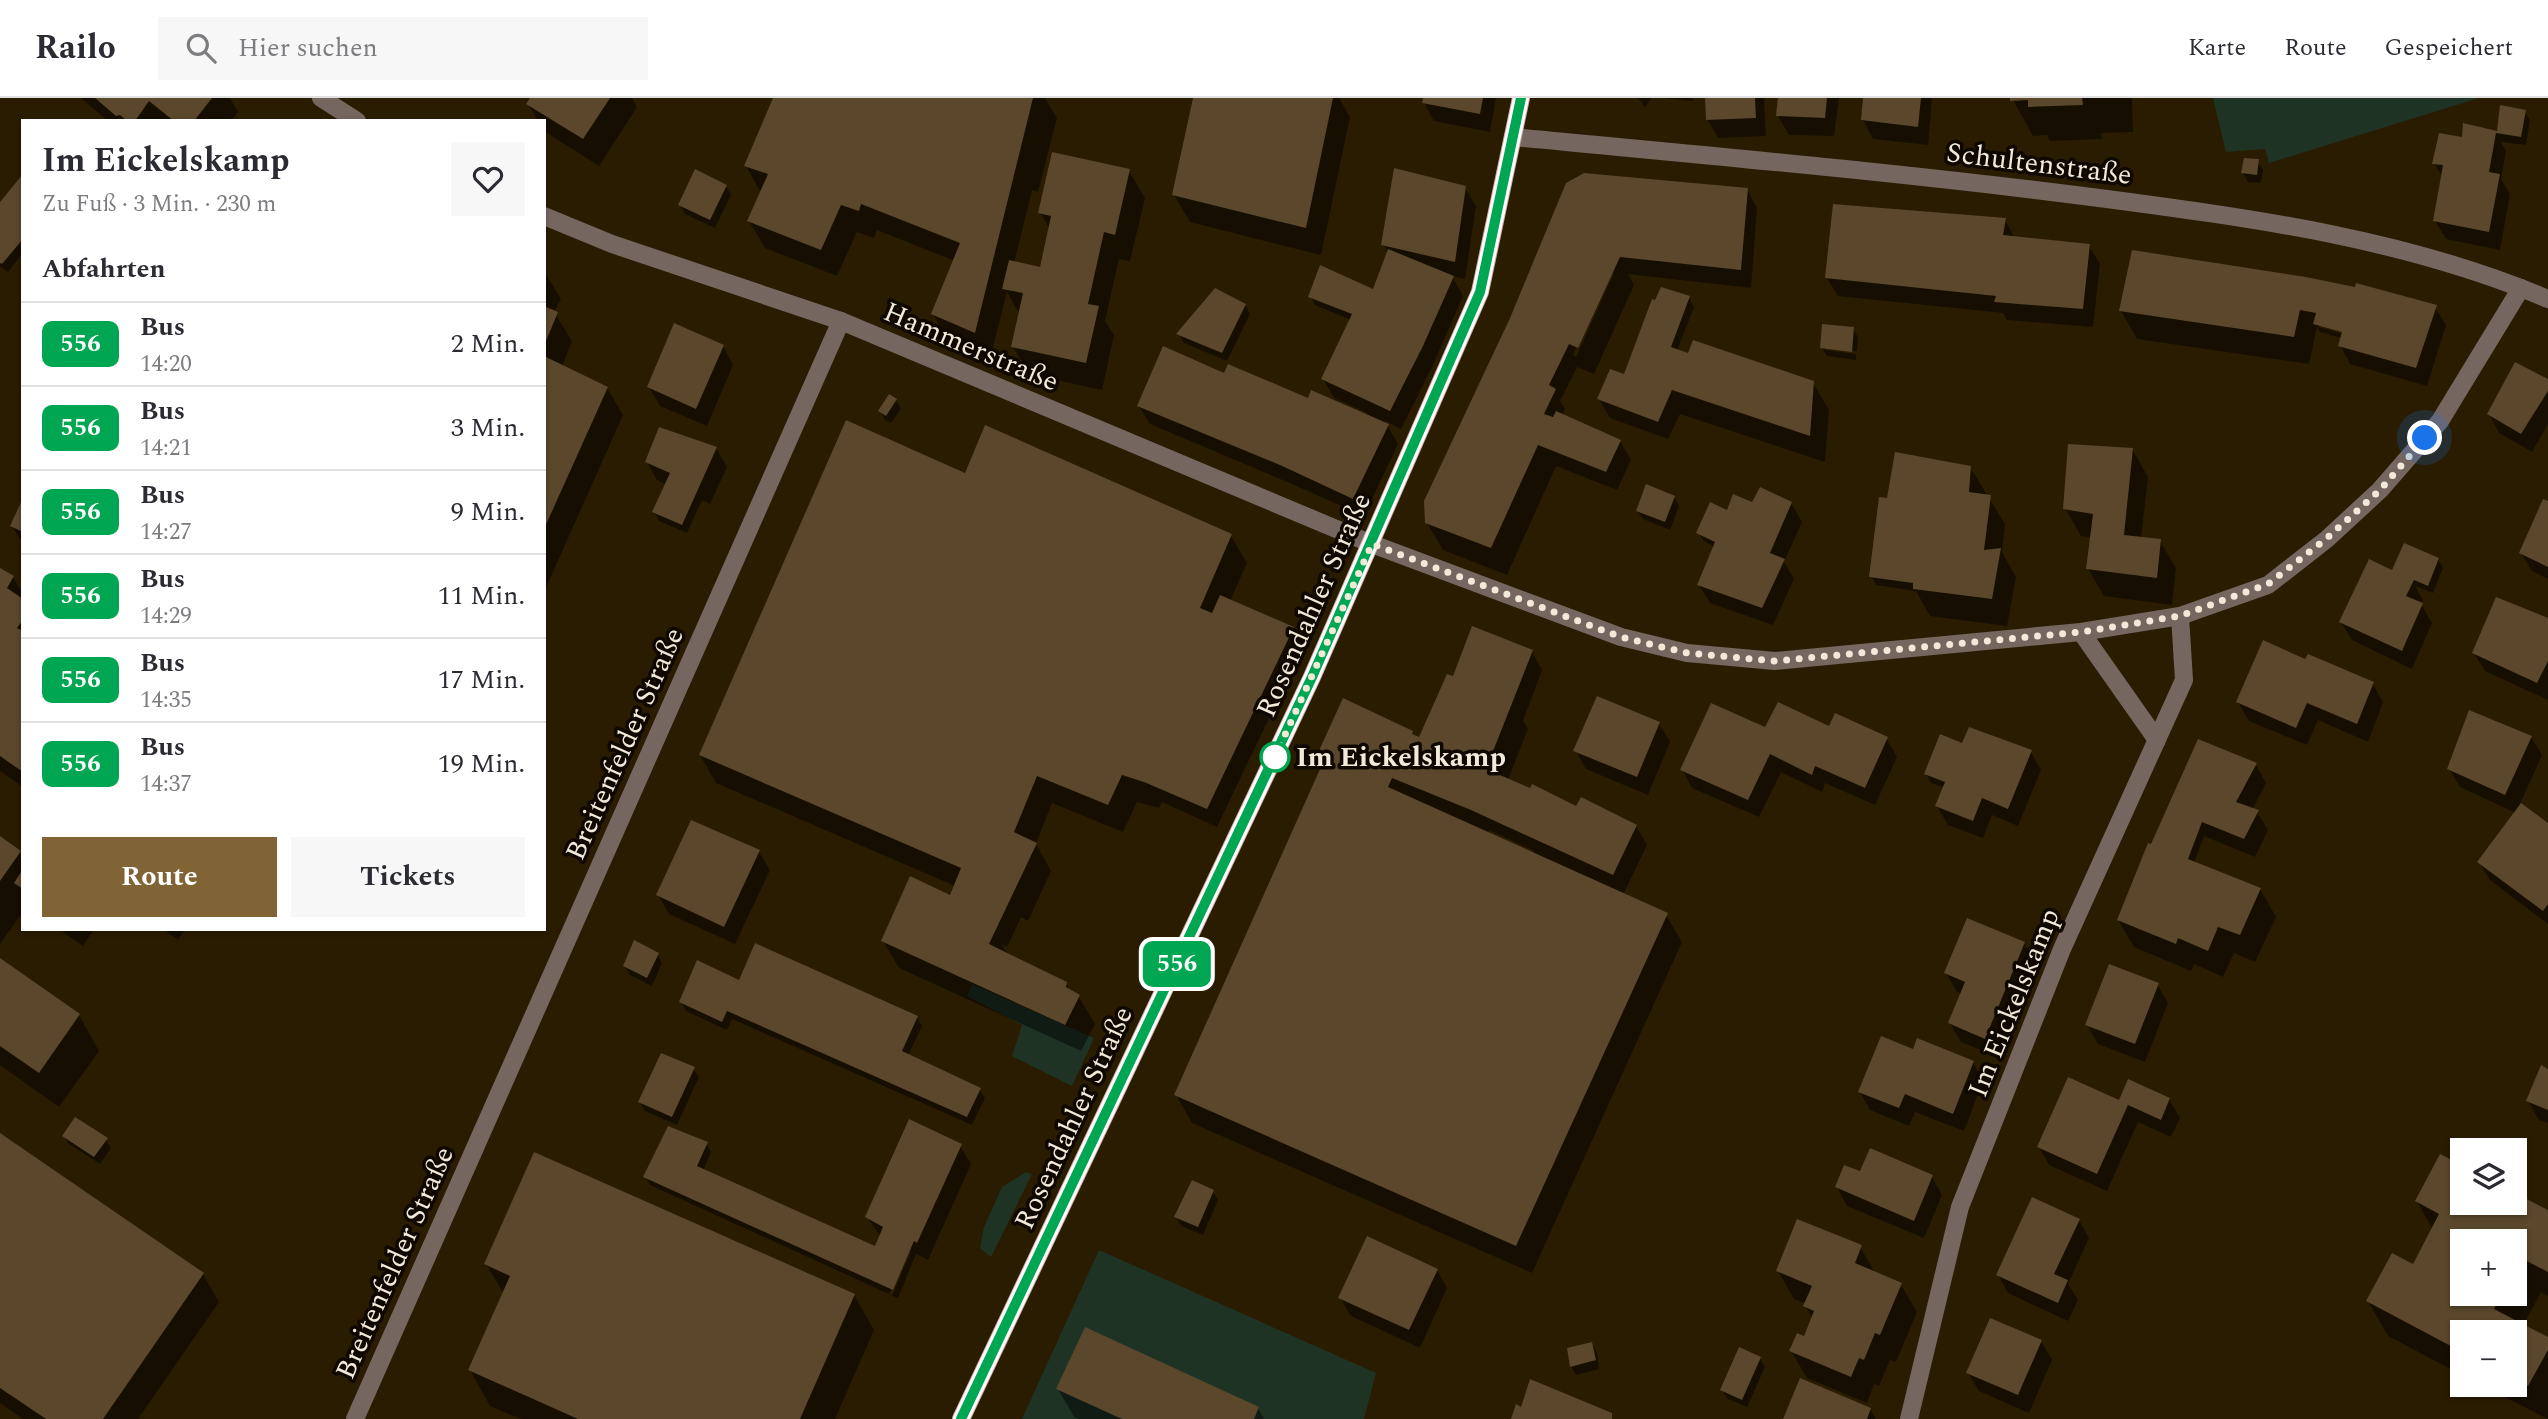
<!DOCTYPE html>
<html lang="de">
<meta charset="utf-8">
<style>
body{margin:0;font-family:Spectral,serif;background:#f7f7f7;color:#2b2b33;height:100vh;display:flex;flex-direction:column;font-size:26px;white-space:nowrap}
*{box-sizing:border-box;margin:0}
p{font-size:23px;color:#7c7c81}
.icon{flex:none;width:38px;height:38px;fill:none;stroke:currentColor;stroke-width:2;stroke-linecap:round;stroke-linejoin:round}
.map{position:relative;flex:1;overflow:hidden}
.drawer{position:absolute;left:21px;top:21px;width:525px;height:812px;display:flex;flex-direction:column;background:#fff;border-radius:0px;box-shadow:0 2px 5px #0004}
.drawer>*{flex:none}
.badge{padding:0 14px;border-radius:10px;font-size:24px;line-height:46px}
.tools{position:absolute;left:2450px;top:1040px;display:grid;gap:14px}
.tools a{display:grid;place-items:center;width:77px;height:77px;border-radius:0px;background:#fff;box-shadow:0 2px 5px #0004;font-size:35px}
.you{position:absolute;width:35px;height:35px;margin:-18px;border:5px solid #fff;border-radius:50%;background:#1a73e8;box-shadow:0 0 0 10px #1a73e833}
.map>.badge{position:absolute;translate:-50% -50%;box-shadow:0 0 0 4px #fff}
h2{padding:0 21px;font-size:26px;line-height:63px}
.round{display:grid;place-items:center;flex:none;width:74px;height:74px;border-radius:0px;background:#f7f7f7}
.overview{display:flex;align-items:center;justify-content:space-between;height:119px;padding:0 21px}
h1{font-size:33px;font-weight:700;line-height:52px}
.button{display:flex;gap:14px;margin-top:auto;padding:14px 21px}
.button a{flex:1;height:80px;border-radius:0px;background:#816436;color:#fff;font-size:28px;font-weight:700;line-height:80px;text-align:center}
.button a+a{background:#f7f7f7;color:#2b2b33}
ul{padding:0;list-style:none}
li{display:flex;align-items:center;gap:21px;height:84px;padding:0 21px;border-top:2px solid #e1e1e2}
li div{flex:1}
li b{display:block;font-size:26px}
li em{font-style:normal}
li .badge{min-width:77px;font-weight:700;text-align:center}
header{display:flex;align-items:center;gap:42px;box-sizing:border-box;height:98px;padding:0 35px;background:#fff;border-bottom:2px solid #e1e1e2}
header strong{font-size:33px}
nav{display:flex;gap:38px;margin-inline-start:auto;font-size:24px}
.search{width:490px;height:63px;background:#f7f7f7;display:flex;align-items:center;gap:18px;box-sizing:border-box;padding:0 24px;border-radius:0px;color:#7c7c81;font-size:26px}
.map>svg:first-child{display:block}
</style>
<header>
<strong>Railo</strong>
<div class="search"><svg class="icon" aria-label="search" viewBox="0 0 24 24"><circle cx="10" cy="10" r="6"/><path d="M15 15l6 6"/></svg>Hier suchen</div>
<nav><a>Karte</a><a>Route</a><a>Gespeichert</a></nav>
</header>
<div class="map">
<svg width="2548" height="1321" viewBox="0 0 2548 1321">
<rect width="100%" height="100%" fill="#2a1c00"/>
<!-- green -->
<g fill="#1f3324">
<path d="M2213 0H2479L2269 65 2265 51 2226 54Z"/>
<path d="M972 886 1094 940 1072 988 1012 958 1022 927 967 898Z"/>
<path d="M1026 1074 1032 1076 991 1159 980 1150 984 1129 1002 1089Z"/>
<path d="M1099 1152 1376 1275 1364 1321H1022Z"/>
</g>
<!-- shadow -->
<g fill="#0007" fill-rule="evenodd">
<path d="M81 0H230L238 14 231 23H108Z"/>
<path d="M532 0H632L637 9 599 68 544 33V23H538L528 6Z"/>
<path d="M775 0H1045L1057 20 1038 94 1032 92 1014 165 1041 171 1050 132 1040 114 1129 73 1145 100 1130 163 1119 161 1105 223 1114 237 1102 292 1029 276 1013 249 1020 217 1007 194 990 261 949 243 933 216 955 163 877 132 874 140 857 134 837 178 765 150 749 123 761 95 746 68Z"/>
<path d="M1194 0H1339L1350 19 1321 157 1190 124 1174 97Z"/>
<path d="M1424 0H1496L1490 34 1434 23 1424 5Z"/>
<path d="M1638 0H1652L1645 9Z"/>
<path d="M1661 0H1693V3Z"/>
<path d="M1707 0H1764L1766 38 1718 40 1708 22Z"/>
<path d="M1779 0H1839L1834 38 1789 37 1778 18Z"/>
<path d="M1865 0H1932L1928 47 1873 41 1863 22Z"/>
<path d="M2012 0H2132L2133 34 2101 35 2102 41 2050 43 2047 37 2033 38Z"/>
<path d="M2524 13 2530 22 2526 47 2501 44 2506 53 2501 81 2510 96 2500 152 2446 141 2435 123 2443 80 2434 65 2463 41 2497 35Z"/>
<path d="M2257 63 2263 72 2261 85 2248 84 2243 75Z"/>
<path d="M23 79V155L8 174 0 168V106Z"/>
<path d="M726 88 731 97 715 130 685 116 680 107Z"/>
<path d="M1465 90 1476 108 1465 181 1452 178 1463 198 1433 267 1401 331 1385 323 1398 346 1364 418 1292 386 1150 326 1139 308 1225 278 1366 318 1367 315 1334 300 1323 281 1351 222 1315 207 1310 198 1374 193 1388 155 1383 146Z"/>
<path d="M1747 91 1757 110 1751 190 1628 176 1634 187 1594 276 1577 269 1560 303 1565 311 1562 318 1620 343 1631 362 1617 392 1556 368 1507 477 1443 452 1427 425 1470 309 1550 130ZM1610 175H1614L1576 259 1573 257Z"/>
<path d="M2005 122 2015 140 2089 148 2100 166 2093 229 2007 222 2003 215 1838 198 1827 180Z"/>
<path d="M544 173 561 201 554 214 572 243 562 269 607 290 623 317 544 494Z"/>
<path d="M1689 200 1694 209 1677 253 1813 285 1829 312 1825 364 1680 316 1668 341 1610 320 1599 301 1625 278Z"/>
<path d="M1245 207 1250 216 1227 263 1184 245 1179 236Z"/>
<path d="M2435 209 2446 227 2427 288 2350 266 2340 247 2342 240 2320 234 2317 229 2309 266 2137 241 2121 213ZM2319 226 2351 234 2350 238 2319 229Z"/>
<path d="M1853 231 1858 239 1857 253 1825 249V252L1856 256V262L1827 258 1822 250Z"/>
<path d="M723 248 733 267 707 328 660 308 649 289Z"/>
<path d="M2548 283V326L2532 354 2499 335 2489 316Z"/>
<path d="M896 302 901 311 891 325 885 322 880 313Z"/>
<path d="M716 350 727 369 710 406 702 402 687 435 659 423 654 414 667 387 657 382 647 364Z"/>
<path d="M2132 351 2148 379 2141 440 2160 443 2176 470 2172 507 2104 498 2088 471 2092 440 2081 438 2065 410Z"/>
<path d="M1970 369 2005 426 2002 454 2016 479 2007 528 1930 518 1916 493 1876 487 1871 478 1888 401Z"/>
<path d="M966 377 1231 438 1247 465 1230 503 1292 530 1303 549 1217 729 1162 704 1159 710 1137 704 1123 734 1052 705 1036 746 1051 773 1028 823 1021 819 1007 849 1002 846 1008 857 1066 885 1071 894 1079 899 1095 926 1081 953 899 870 883 843 951 798 955 788 716 685 700 657Z"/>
<path d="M1674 399 1679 408 1670 432 1643 421 1637 413Z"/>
<path d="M23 404V446L12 428Z"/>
<path d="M1791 405 1802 424 1784 464 1794 481 1773 527 1710 505 1699 487 1714 449 1704 443 1698 434 1728 414 1753 406Z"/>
<path d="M2548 405V481L2532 473 2521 455Z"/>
<path d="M2438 461 2443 470 2433 495 2415 488 2423 502 2421 506 2432 525 2412 571 2352 542 2341 524 2396 475Z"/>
<path d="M0 472 13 479 23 496V689L0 673Z"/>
<path d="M2548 522V602L2485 573 2474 555Z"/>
<path d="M1532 554 1542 572 1523 623 1528 631 1508 682 1577 710 1636 728 1647 747 1623 797 1666 817 1682 844 1532 1175 1192 1025 1176 997 1324 665 1319 657 1411 634 1413 638 1420 641 1457 582ZM1489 732 1534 753 1533 756 1488 736Z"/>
<path d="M2373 586 2383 604 2368 644 2318 622 2307 647 2249 623 2238 604Z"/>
<path d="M1659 626 1670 644 1648 697 1586 671 1575 652Z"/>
<path d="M1830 631 1886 640 1897 659 1875 707 1825 685 1822 694 1781 674 1759 719 1692 690 1682 671 1766 632Z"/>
<path d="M2531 639 2542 657 2520 706 2548 727V826L2490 782 2479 764 2516 715 2460 689 2449 670Z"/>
<path d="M2031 654 2041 672 2018 728 1992 717 1983 740 1948 727 1937 708 1945 690 1931 685 1926 676Z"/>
<path d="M2256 667 2266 685 2252 712 2257 714 2268 732 2255 759 2204 738 2194 765 2260 791 2276 819 2255 864 2234 855 2223 879 2194 866 2191 873 2134 849 2118 822 2155 750Z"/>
<path d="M0 740 19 754 23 760V814L0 846Z"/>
<path d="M759 754 770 772 735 846 669 816 658 797Z"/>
<path d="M59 831H94L83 848Z"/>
<path d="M163 831H185L178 842Z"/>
<path d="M2024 845 2034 864 1996 958 1961 944 1950 925 1962 896 1957 894 1946 875Z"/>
<path d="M657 856 662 865 652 888 630 877 625 868Z"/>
<path d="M0 862 79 917 99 953 59 1009 0 967Z"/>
<path d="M740 884 917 919 922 928 908 958 980 992 985 1000 972 1027 732 921 727 932 686 913 681 904Z"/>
<path d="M2157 886 2168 905 2145 964 2098 946 2087 927Z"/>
<path d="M1914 953 1973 964 1983 983 1964 1033 1915 1014 1909 1028 1870 1012 1860 994Z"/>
<path d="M693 970 699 979 677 1027 645 1013 640 1004Z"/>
<path d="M2548 973V1025L2539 1022 2528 1003Z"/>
<path d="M2169 1001 2180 1020 2171 1039 2138 1024 2107 1093 2049 1067 2039 1049 2120 1004Z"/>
<path d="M0 1037 203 1176 219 1204 138 1321H23L0 1305Z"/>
<path d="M64 1038 106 1042 111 1050 100 1066 69 1046Z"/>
<path d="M706 1045 711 1054 703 1073 876 1150 881 1139 867 1119 960 1048 971 1066 928 1162 916 1156 898 1200 892 1198 911 1153H907L889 1196 650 1087 645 1079Z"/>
<path d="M2441 1058 2462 1069V1104H2515V1097L2548 1114V1198L2541 1194 2523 1228 2548 1241V1321L2479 1286H2515V1234H2462V1277L2388 1238 2368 1203 2413 1169 2433 1132 2417 1103ZM2462 1143H2515V1195H2462Z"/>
<path d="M1932 1079 1942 1097 1924 1140 1847 1108 1837 1089Z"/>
<path d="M1213 1094 1218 1102 1203 1137 1181 1128 1176 1119Z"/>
<path d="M2079 1122 2089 1140 2068 1186 2078 1202 2068 1223 2008 1195 1998 1177Z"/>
<path d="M1860 1149 1876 1176 1901 1187 1917 1214 1896 1264 1890 1262 1879 1288 1874 1286 1867 1305 1807 1280 1791 1253 1805 1240 1813 1221 1805 1208 1806 1206 1794 1201 1778 1173Z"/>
<path d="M486 1166 854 1197 874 1232 835 1321H521L490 1308 470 1272 504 1196Z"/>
<path d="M1437 1172 1447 1190 1420 1250 1351 1218 1340 1200Z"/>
<path d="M2041 1243 2052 1262 2029 1315 1979 1293 1968 1275Z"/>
<path d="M1592 1246 1597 1254 1599 1271 1576 1277 1571 1268Z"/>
<path d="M1760 1260 1765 1269 1747 1309 1728 1301 1722 1292Z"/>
<path d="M1058 1291 1258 1310 1264 1321H1079L1074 1319Z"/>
<path d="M1870 1311 1876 1321H1785Z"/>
</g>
<!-- building -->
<g fill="#5a472c">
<path d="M95 0H212L194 23H174L149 3 135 23H127L120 17 116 18Z"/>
<path d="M530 0H610L583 41 526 6Z"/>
<path d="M773 0H1033L975 235 931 216 960 145 861 106 859 113 841 107 821 152 747 123 768 76 744 68Z"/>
<path d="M1193 0H1333L1306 130 1172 97Z"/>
<path d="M1423 0H1483L1480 16 1422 5Z"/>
<path d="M1705 0H1755L1756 20 1706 22Z"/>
<path d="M1778 0H1827L1825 20 1776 18Z"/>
<path d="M1863 0H1921L1918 29 1861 22Z"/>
<path d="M2010 0H2082L2083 7 2028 9V2L2010 3Z"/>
<path d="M2500 7 2526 12 2521 39 2496 35 2489 74 2500 76 2489 134 2433 123 2443 67 2432 66 2439 35 2462 39 2463 25 2497 33Z"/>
<path d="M1052 54 1130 71 1115 137 1104 134 1088 206 1099 208 1086 265 1011 249 1023 195 1002 191 1009 162 1040 169 1051 118 1038 115Z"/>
<path d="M2244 60 2259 61 2257 77 2241 75Z"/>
<path d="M1394 70 1466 88 1455 164 1381 147Z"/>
<path d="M695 71 727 87 710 122 678 107Z"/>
<path d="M1584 75 1748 90 1741 172 1620 159 1578 250 1569 246 1549 287 1556 291 1544 316 1553 319 1556 313 1621 342 1606 374 1538 347 1491 450 1425 425 1424 403 1510 220 1566 85Z"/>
<path d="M23 76V141L2 166 0 165V104Z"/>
<path d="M1833 106 2006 120 2003 137 2090 146 2083 211 1994 204 1996 198 1825 180Z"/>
<path d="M1388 151 1454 178 1423 248 1390 313 1321 281 1352 216 1308 199 1320 167 1373 191Z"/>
<path d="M2132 152 2306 179 2355 189 2356 185 2437 207 2416 270 2338 248 2342 234 2313 226 2316 215 2300 212 2294 239 2119 213Z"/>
<path d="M1661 189 1690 198 1671 249 1688 255 1693 242 1814 283 1810 338 1672 292 1658 324 1597 301 1610 271 1624 276 1652 201 1655 202Z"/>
<path d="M1215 190 1246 206 1222 255 1176 236Z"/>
<path d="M544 208 558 214 544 248Z"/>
<path d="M674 225 724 247 696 311 647 289Z"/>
<path d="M1822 226 1854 229 1852 254 1820 250Z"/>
<path d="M1163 248 1224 275 1228 266 1308 300 1311 292 1389 326 1353 401 1280 367 1137 308Z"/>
<path d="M544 258 608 289 544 431Z"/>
<path d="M2515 264 2548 281V293L2521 336 2487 316Z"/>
<path d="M889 296 897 301 886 318 878 313Z"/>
<path d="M846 322 965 375 985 327 1232 436 1200 510 1212 515 1220 497 1294 529 1207 711 1144 684 1122 677 1108 707 1037 678 1014 734 1037 745 989 846 1067 884 1066 889 1080 897 1065 927 881 843 910 778 950 797 961 770 699 657Z"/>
<path d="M659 329 717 349 682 427 652 414 670 375 645 364Z"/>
<path d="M2068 346 2133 350 2124 437 2161 441 2157 480 2086 471 2093 416 2063 411Z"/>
<path d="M1895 354 1971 368 1969 394 1991 397 1984 452 2001 450 1992 501 1913 491V485L1869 479 1879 399 1887 400Z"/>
<path d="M1646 386 1675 398 1665 424 1636 413Z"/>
<path d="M1760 389 1792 404 1770 455 1785 461 1762 510 1697 487 1715 444 1696 435 1710 404 1727 412 1733 396 1752 404Z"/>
<path d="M23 400V434L10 428Z"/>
<path d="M2543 401 2548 403V469L2519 455Z"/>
<path d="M2404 445 2439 460 2428 488 2414 482 2406 498 2423 505 2402 553 2339 524 2369 461 2392 472Z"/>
<path d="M0 470 14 478 7 490 23 501V522L17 530 23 533V674L0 658Z"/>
<path d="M2496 499 2548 520V563L2537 585 2472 555Z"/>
<path d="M1472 528 1533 552 1486 671 1530 690 1532 686 1576 708 1581 699 1637 727 1613 777 1471 712 1392 680 1388 689 1668 815 1516 1148 1174 997 1325 660 1317 657 1343 600 1413 633 1412 636 1419 639 1447 576 1453 578Z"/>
<path d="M2263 542 2305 561 2308 556 2374 584 2357 626 2307 605 2296 630 2236 604Z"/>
<path d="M1597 598 1660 624 1637 679 1573 653Z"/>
<path d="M1778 604 1829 628 1835 615 1888 639 1865 690 1815 668 1812 677 1770 656 1748 702 1680 672 1711 605 1765 629Z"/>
<path d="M2469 612 2532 638 2505 697 2447 671Z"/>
<path d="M1969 629 2032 652 2008 711 1982 700 1973 723 1935 708 1945 684 1924 676 1940 636 1962 645Z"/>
<path d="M2198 641 2257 665 2236 704 2259 712 2244 741 2202 724 2188 761 2261 790 2240 837 2218 829 2208 853 2178 840 2176 846 2117 822 2148 745 2151 746Z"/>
<path d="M2521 705 2548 725V806L2543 813 2477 764Z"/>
<path d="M691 722 760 752 724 829 656 797Z"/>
<path d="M0 738 21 753 0 783Z"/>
<path d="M23 771V791L14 785Z"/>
<path d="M1967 820 2025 844 1985 941 1948 925 1965 884 1944 875Z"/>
<path d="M634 842 659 855 647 880 623 868Z"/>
<path d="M755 845 918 918 902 953 981 990 967 1019 727 913 722 924 679 904 697 862 739 882Z"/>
<path d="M0 860 80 916 39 975 0 948Z"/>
<path d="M2109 866 2159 885 2135 946 2085 927Z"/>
<path d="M1881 938 1913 951 1917 940 1974 963 1953 1016 1905 996 1899 1010 1858 994Z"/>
<path d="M661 955 695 969 672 1019 638 1004Z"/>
<path d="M2541 967 2548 971V1012L2526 1003Z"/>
<path d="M2068 979 2119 1002 2128 981 2170 1000 2161 1022 2128 1007 2097 1076 2037 1049Z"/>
<path d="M75 1019 108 1040 94 1059 62 1038Z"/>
<path d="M909 1021 962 1046 917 1145 914 1143 893 1192 643 1079 668 1028 708 1044 697 1068 875 1148 883 1129 865 1119Z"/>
<path d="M0 1035 204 1175 103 1321H46L0 1290Z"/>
<path d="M1870 1050 1933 1077 1914 1123 1835 1089 1844 1067 1860 1073Z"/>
<path d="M534 1054 855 1196 800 1321H578L468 1272 510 1178 484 1166Z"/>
<path d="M2440 1056 2462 1067V1104H2515V1095L2548 1112V1174L2521 1160 2515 1171V1143H2462V1195H2502L2494 1211 2548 1239V1252L2528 1288 2515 1281V1234H2462V1254L2366 1203 2392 1155 2413 1166 2439 1116 2415 1103Z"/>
<path d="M1192 1082 1214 1092 1198 1129 1174 1119Z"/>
<path d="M2032 1099 2080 1121 2054 1176 2068 1182 2058 1205 1996 1177Z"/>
<path d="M1797 1121 1862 1147 1855 1165 1902 1185 1880 1237 1875 1235 1864 1262 1859 1260 1851 1279 1789 1253 1797 1235 1804 1238 1814 1213 1803 1208 1812 1188 1776 1173Z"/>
<path d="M1367 1138 1438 1171 1409 1232 1338 1200Z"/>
<path d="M1990 1220 2042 1242 2018 1297 1966 1275Z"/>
<path d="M1085 1229 1259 1309 1254 1321H1122L1056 1291Z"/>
<path d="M1592 1244 1596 1262 1570 1269 1567 1250Z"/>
<path d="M1739 1249 1761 1259 1742 1302 1720 1292Z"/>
<path d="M1800 1280 1871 1310 1867 1321H1783Z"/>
<path d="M1530 1281 1612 1315V1321H1511L1516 1306 1521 1309Z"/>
</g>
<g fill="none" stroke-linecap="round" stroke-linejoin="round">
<!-- minor -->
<g stroke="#766660" stroke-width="18">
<path d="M321 0 357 23"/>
<path d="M1513 39C1711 58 1909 75 2107 101 2258 121 2406 141 2548 201"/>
<path d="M544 118 612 146 841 223 1372 446 1621 539 1687 555 1775 563 2081 534 2180 518 2268 487 2327 441 2380 392 2440 323 2521 190"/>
<path d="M2081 534 2157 642"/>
<path d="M355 1321 841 223"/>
<path d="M1909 1321 1960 1109 2062 851 2184 582 2180 518"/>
</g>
<!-- major -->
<path stroke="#ceaea2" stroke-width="18" d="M961 1321 1312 579 1480 194 1521 0"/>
</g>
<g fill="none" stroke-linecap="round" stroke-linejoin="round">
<defs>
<path id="line" d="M961 1321 1312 579 1480 194 1521 0"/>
</defs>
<!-- line casing -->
<use href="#line" stroke="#fff" stroke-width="16"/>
<!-- line -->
<use href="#line" stroke="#00a651" stroke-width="10"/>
<!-- walk -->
<path stroke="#f2e9d8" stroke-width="7" stroke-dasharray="0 12.6" d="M1275 659 1372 446 1621 539 1687 555 1775 563 2081 534 2180 518 2268 486 2326 441 2380 392 2425 340"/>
</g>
<!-- markers -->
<circle fill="#fff" stroke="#00a651" stroke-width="3.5" cx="1275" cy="659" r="14"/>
<g text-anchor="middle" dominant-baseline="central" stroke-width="7" stroke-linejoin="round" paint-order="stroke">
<!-- street labels -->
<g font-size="28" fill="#f2e9d8" stroke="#0e0801">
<text transform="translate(2039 66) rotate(7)">Schultenstraße</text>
<text transform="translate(971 249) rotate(23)">Hammerstraße</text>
<text transform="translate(1314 507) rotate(-66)">Rosendahler Straße</text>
<text transform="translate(625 646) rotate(-66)">Breitenfelder Straße</text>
<text transform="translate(2014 905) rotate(-68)">Im Eickelskamp</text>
<text transform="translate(1074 1020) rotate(-65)">Rosendahler Straße</text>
<text transform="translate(395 1165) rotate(-66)">Breitenfelder Straße</text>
</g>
<!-- stop labels -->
<g font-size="28" font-weight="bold" fill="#f2e9d8" stroke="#0e0801" text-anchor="start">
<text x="1296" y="659">Im Eickelskamp</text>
</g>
</g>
</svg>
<div class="tools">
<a><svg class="icon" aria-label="layers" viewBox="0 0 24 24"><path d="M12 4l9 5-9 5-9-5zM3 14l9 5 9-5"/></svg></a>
<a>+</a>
<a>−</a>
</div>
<div class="you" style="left:2425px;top:340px"></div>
<b class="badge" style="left:1177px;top:866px;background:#00a651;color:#fff">556</b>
<section class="drawer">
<div class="overview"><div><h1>Im Eickelskamp</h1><p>Zu Fuß · 3 Min. · 230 m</p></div><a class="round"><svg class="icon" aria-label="heart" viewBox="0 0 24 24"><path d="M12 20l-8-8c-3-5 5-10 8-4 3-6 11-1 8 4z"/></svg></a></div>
<h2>Abfahrten</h2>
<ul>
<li><span class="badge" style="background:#00a651;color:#fff">556</span><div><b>Bus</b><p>14:20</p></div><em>2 Min.</em></li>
<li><span class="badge" style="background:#00a651;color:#fff">556</span><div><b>Bus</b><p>14:21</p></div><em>3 Min.</em></li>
<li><span class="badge" style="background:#00a651;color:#fff">556</span><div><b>Bus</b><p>14:27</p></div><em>9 Min.</em></li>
<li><span class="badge" style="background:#00a651;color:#fff">556</span><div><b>Bus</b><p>14:29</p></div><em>11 Min.</em></li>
<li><span class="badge" style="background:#00a651;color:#fff">556</span><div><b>Bus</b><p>14:35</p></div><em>17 Min.</em></li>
<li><span class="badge" style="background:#00a651;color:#fff">556</span><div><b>Bus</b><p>14:37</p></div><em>19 Min.</em></li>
</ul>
<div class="button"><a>Route</a><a>Tickets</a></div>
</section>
</div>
